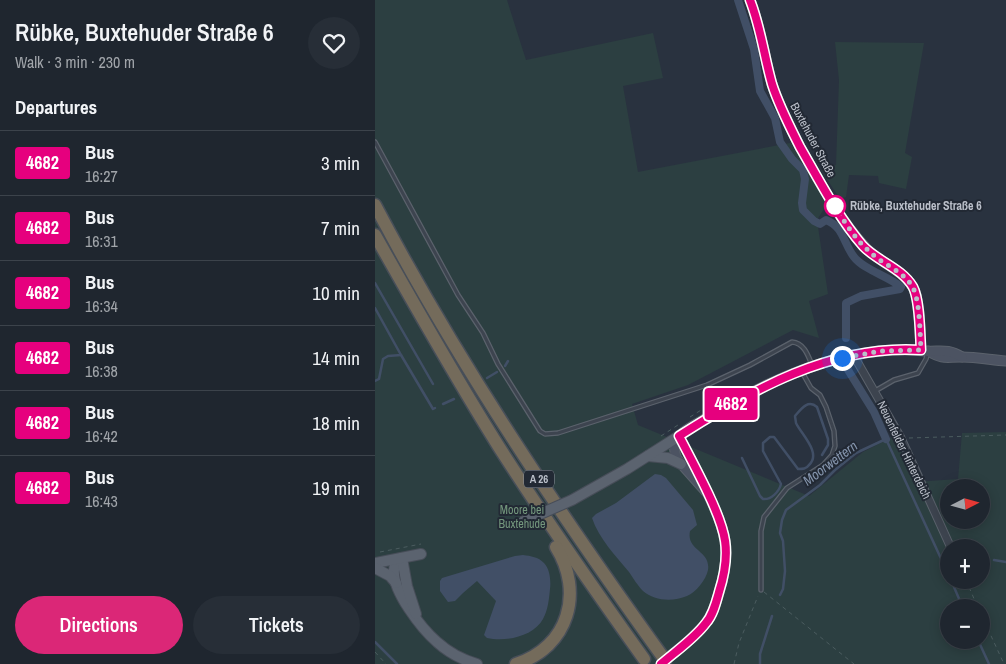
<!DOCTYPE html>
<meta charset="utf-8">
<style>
body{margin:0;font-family:"Archivo Narrow",sans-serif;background:#272e37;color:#f1f3f6;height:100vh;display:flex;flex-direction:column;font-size:19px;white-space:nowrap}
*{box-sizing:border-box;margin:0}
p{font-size:16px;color:#a1a5aa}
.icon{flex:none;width:28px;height:28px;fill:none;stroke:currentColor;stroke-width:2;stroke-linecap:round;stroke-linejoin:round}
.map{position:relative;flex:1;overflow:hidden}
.side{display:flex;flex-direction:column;background:#1f262f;width:375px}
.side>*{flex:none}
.badge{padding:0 10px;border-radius:4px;font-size:18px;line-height:32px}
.needle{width:32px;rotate:84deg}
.tools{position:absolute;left:565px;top:479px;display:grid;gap:10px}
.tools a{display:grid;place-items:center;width:50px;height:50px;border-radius:50%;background:#1f262f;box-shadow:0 2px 12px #0003,0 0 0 1px #3c434b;font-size:25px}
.you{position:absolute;width:25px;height:25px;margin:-12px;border:4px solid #fff;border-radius:50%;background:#1a73e8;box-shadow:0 0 0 8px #1a73e833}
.map>.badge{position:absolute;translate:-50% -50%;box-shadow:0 0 0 2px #fff}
h2{padding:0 15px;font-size:19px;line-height:45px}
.round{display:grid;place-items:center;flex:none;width:52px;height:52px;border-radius:26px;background:#272e37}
.head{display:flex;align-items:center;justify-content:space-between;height:85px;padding:0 15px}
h1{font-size:24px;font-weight:600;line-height:38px}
.button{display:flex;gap:10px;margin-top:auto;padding:10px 15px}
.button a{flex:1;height:58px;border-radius:30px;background:#db2777;color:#fff;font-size:20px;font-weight:600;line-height:58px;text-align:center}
.button a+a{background:#272e37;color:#f1f3f6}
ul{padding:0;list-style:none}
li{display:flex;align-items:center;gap:15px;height:65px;padding:0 15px;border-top:1px solid #3c434b}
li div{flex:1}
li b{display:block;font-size:19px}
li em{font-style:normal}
li .badge{min-width:55px;font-weight:700;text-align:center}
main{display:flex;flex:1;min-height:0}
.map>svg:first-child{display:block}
</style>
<main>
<section class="side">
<div class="head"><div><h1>Rübke, Buxtehuder Straße 6</h1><p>Walk · 3 min · 230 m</p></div><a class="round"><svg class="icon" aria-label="heart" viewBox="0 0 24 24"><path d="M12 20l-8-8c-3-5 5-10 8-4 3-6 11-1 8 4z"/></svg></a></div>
<h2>Departures</h2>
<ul>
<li><span class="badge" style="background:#e6007e;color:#fff">4682</span><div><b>Bus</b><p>16:27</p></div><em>3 min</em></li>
<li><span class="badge" style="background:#e6007e;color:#fff">4682</span><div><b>Bus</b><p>16:31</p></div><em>7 min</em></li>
<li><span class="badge" style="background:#e6007e;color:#fff">4682</span><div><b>Bus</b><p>16:34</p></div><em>10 min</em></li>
<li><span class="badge" style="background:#e6007e;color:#fff">4682</span><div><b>Bus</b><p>16:38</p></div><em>14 min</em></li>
<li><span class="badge" style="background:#e6007e;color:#fff">4682</span><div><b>Bus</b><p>16:42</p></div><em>18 min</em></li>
<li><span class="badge" style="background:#e6007e;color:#fff">4682</span><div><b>Bus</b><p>16:43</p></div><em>19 min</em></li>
</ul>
<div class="button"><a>Directions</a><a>Tickets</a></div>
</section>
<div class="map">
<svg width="631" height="664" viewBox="0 0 631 664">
<rect width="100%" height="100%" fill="#29323f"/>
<!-- green -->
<g fill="#2c3f41" fill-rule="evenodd">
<path d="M0 0H132L151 60 278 33 288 78 248 86 263 172 420 142 454 201 442 220 453 294 434 301 444 338 418 330 313 385 257 404 263 425 434 496 488 452 519 436 540 482 583 479 587 433 631 432V664H0ZM574 488H606V520H574ZM574 548H606V580H574ZM574 608H606V640H574Z"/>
<path d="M460 42 549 43 530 153 537 157 531 189 504 183 503 176 474 175 471 197 465 199 446 170 461 165 464 80Z"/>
</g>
<!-- water -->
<g fill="#414f66">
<path d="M280 474 286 475 291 478 318 510 322 525 315 531C311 551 336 550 333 570 331 580 321 592 312 596 298 602 279 601 268 591 263 586 258 578 254 572 241 556 224 539 217 518L221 514 241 503Z"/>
<path d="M148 555C156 556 163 557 169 563 175 569 176 581 175 589 174 599 173 610 168 619 158 637 130 642 112 638L109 635 121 601 102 581 88 593 80 601 73 602 65 591V581L67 578 140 556Z"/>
</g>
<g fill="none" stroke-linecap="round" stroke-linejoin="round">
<!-- stream -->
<g stroke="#414f66" stroke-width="2.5">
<path d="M0 283 58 384"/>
<path d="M0 308 26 355 13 356 8 359 4 379 0 381"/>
<path d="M26 355 58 409 60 408"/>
<path d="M130 366 133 361"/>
<path d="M112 378 122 372"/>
<path d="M68 404 79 399"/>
<path d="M367 458 385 496 388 499C396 500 404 492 406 484L388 451V443L395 437H399L423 469C428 469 431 469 434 465 447 453 426 434 421 423 421 422 420 417 420 416 426 409 433 399 442 407L453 439V445L447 455"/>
<path d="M619 560 631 562"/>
<path d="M576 580 588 608"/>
<path d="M405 595 408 589 410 571 408 541 405 533 407 520 411 510 445 485 460 470 481 453 511 439 574 576"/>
<path d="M603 640 614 664"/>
<path d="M0 642 22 664"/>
<path d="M385 664V654L397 616"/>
</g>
<!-- canal -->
<g stroke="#414f66" stroke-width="8">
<path d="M363 0 379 49 385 91 400 118 405 142 417 159 428 170 430 179 427 203 428 210 439 221 445 224 451 220C469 227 468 243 479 257 489 270 513 276 526 287L525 289 486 296 471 303V338"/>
<path d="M473 370 499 412 511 439"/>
</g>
<defs>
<g id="lane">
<path d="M0 142 83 295 108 333 123 364 165 431 170 434 183 433 332 385 375 365 417 342C429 343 433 355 437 365"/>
<path d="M500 391 519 380 543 373 551 359 553 352"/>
<path d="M386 590V531L389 517 412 488 448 465 457 455 460 446 459 431 451 407 445 395 436 388 427 372"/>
</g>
<path id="street" d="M479 356 526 438 576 548"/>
<g id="secondary">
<path d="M375 0C386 28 389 56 397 84 404 106 415 127 425 147 444 181 464 219 491 248 505 263 527 269 538 287 545 299 545 334 546 350"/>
<path d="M553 351C569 360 570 357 587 357 601 357 617 360 631 361"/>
<path d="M334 495 302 459C299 453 298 443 303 437 308 430 327 421 335 416 398 377 475 344 550 351 565 352 572 348 587 357"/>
<path d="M290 660C304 649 319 638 330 624 338 614 342 601 345 589 357 550 350 529 333 494 324 474 314 455 304 436"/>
</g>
<g id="primary">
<path d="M273 456 293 458 306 464"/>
<path d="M197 500 252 469 304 436"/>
<path d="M27 558C23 562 19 565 19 570 17 591 47 629 62 642 73 652 88 660 102 664"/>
<path d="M27 558 32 586 41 614"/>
<path d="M0 563 46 554"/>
<path d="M0 568 15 576 21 583"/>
</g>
<g id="highway">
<path d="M0 205C84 365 185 514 290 660"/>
<path d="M0 235C40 306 80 377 124 447 170 519 219 589 269 659"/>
<path d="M141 664C194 647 209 592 181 547"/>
</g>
</defs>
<!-- lane casing -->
<use href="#lane" stroke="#5b626c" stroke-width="5.5"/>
<!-- street casing -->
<use href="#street" stroke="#5b626c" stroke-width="9"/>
<!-- secondary casing -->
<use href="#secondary" stroke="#5b626c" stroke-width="11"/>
<!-- primary casing -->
<use href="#primary" stroke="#474d58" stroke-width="12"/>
<!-- highway casing -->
<use href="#highway" stroke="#484f59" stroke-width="15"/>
<!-- path -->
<g stroke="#4b5c5f" stroke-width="1" stroke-dasharray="4 4" stroke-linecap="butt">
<path d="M315 417 331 407"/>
<path d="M286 436 303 425"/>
<path d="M534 438 631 435"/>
<path d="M5 552 46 544"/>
<path d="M591 580 603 608"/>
<path d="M389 592 479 664"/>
<path d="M606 614 629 664"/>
<path d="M0 652 11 664"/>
<path d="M359 664 364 643 383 596"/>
</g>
<!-- lane -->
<use href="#lane" stroke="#3d444f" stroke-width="3"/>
<!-- street -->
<use href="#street" stroke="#3d444f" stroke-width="7"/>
<!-- secondary -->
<use href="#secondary" stroke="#4c5362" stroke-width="9"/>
<!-- primary -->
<use href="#primary" stroke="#5b636f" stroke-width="10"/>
<!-- highway -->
<use href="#highway" stroke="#746b5b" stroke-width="12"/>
<defs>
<path id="primary-bridge" d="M147 522 197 500"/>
</defs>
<!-- primary-bridge casing -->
<use href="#primary-bridge" stroke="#474d58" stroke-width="12" stroke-linecap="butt"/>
<!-- primary-bridge -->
<use href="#primary-bridge" stroke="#5b636f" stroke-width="10"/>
</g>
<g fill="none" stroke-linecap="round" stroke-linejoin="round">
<defs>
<path id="line" d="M286 664C301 651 319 639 331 623 338 615 341 603 344 592 357 551 351 531 333 493 324 474 314 455 304 436 376 390 458 344 546 350 545 335 545 300 538 287 527 268 502 261 488 246 463 217 444 180 425 147 415 127 404 106 397 84 389 56 386 28 375 0"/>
</defs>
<!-- line casing -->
<use href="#line" stroke="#fff" stroke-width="11"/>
<!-- line -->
<use href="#line" stroke="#e6007e" stroke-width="8"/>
<!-- walk -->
<path stroke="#babfc9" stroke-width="5" stroke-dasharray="0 9" d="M460 206C469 222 481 240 495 252 508 265 527 270 537 286 545 298 545 335 546 350L506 351 467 358"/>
</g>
<!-- markers -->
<circle fill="#fff" stroke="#e6007e" stroke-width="2.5" cx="460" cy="206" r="10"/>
<g text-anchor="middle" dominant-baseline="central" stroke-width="4" stroke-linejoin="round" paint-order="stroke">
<!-- shield labels -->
<rect fill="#222934" stroke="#8c929c" stroke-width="1" x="149" y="470.5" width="30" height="17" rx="4"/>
<g font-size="11" font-weight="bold" fill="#babfc9">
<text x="164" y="479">A 26</text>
</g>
<!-- street labels -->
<g font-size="12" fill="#babfc9" stroke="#222934">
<text transform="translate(438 140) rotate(62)">Buxtehuder Straße</text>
<text transform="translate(529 450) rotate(64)">Neuenfelder Hinterdeich</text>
</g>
<!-- stop labels -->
<g font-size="12" font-weight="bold" fill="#babfc9" stroke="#222934" text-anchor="start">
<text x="475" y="206">Rübke, Buxtehuder Straße 6</text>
</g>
<!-- park labels -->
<g font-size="12" fill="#74977d" stroke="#222934">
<text x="147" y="510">Moore bei<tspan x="147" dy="14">Buxtehude</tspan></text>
</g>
<!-- water labels -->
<g font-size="14" font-style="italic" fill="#8595ad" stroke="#222934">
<text transform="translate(455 463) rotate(-37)">Moorwettern</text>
</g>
</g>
</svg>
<div class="tools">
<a><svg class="needle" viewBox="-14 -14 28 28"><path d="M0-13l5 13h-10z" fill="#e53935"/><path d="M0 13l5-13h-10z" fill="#a1a5aa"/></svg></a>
<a>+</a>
<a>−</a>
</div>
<div class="you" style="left:467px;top:358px"></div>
<b class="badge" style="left:356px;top:404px;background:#e6007e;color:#fff">4682</b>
</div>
</main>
